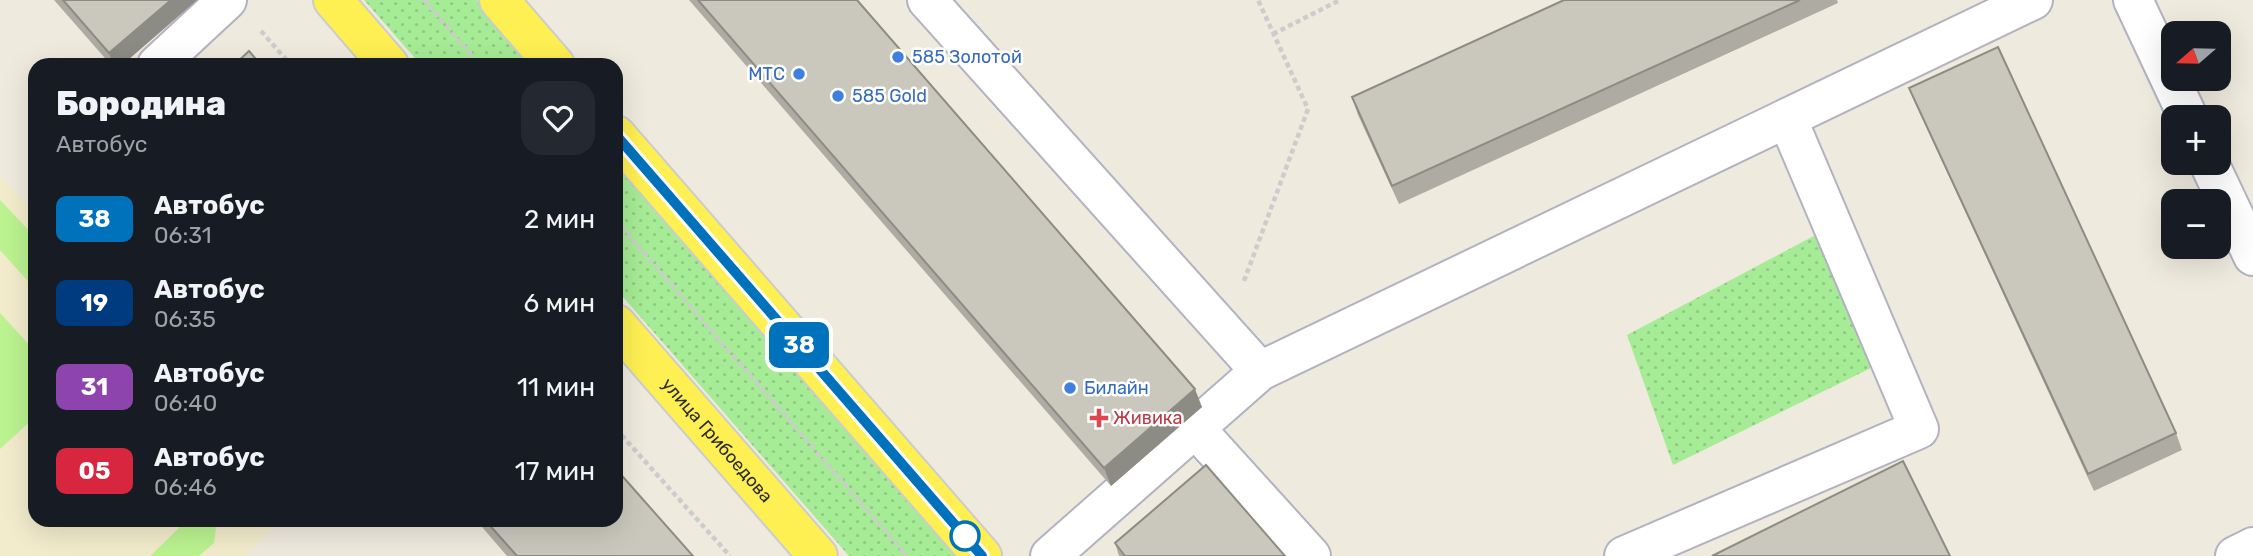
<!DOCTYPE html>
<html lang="ru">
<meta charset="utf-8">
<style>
body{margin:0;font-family:Rubik,sans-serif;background:#242831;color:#f1f3f6;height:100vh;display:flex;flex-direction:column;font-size:26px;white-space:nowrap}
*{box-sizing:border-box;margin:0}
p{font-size:23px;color:#9ea1a6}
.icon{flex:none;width:38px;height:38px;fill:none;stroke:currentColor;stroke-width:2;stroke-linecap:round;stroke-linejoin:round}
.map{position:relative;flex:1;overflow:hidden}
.sheet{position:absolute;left:28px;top:58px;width:595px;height:469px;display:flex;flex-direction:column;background:#171b24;border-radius:21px;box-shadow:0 7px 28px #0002}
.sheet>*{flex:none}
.badge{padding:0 14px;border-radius:10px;font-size:24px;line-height:46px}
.needle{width:46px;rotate:250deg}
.fabs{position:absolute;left:2161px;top:21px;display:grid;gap:14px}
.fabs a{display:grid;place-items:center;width:70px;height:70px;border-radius:14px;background:#171b24;box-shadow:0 7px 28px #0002;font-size:35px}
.map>.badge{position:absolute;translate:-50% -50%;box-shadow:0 0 0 4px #fff}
.round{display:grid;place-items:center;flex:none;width:74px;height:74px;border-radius:21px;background:#242831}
.headline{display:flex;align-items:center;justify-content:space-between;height:119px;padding:0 28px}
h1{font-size:33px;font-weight:800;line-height:52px}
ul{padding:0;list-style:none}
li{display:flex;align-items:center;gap:21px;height:84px;padding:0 28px}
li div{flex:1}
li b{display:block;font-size:26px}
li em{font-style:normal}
li .badge{min-width:77px;font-weight:700;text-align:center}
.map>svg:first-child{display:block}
</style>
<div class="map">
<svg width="2253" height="556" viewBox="0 0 2253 556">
<defs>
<pattern id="grass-dots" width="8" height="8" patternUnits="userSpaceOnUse" patternTransform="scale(1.75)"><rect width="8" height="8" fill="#a6eb95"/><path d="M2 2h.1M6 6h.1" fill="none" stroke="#8fca81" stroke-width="1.8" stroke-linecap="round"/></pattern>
</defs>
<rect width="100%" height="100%" fill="#efeade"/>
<!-- education -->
<path fill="#f2ebcc" d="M0 176 35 212V520H284L246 556H0Z"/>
<!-- grass -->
<g fill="url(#grass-dots)">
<path d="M364 0H477L533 65H421Z"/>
<path d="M616 160 960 556H849L616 289Z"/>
<path d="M1825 230 1875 366 1673 465 1627 335Z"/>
</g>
<!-- pitch -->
<g fill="#bbf390">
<path d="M0 200 35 237V289L0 250Z"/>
<path d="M0 313 35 351V417L0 449Z"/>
<path d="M180 520H217L214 543 199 556H150L179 528Z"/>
</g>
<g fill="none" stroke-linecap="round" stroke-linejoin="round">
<defs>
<g id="minor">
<path d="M927 0 1260 371"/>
<path d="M2133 0 2188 117"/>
<path d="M157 65 227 0"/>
<path d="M2209 163 2253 256"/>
<path d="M1195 428 1311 556"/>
<path d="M1050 556 1260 371 2033 0"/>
<path d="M1624 556 1919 429 1787 118"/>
<path d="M2235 556 2253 547"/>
</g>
<g id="major">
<path d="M333 0 389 65"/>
<path d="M499 0 555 65"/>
<path d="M616 135 982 556"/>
<path id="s1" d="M616 324 818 556"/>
</g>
</defs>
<!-- minor casing -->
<use href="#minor" stroke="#b2b2c1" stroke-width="42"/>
<!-- major casing -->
<use href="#major" stroke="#ccc" stroke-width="42"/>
<!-- path -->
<g stroke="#ccc" stroke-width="4.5" stroke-dasharray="5 3.5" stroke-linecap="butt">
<path d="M424 0 480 65"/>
<path d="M261 31 291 65"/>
<path d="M1273 34 1340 0"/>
<path d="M616 221 907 556"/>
<path d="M1244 281 1308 109 1258 0"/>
<path d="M616 429 730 556"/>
</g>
<!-- minor -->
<use href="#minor" stroke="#fff" stroke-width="38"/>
<!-- major -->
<use href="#major" stroke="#feef53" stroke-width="38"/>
</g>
<!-- wall -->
<g fill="#aeaca2">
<path d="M54 0H197L122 65H111Z"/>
<path d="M689 0H857L1202 407 1111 486Z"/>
<path d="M1564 0H1837L1838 3 1399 204 1358 115 1352 97Z"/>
<path d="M1909 88 2176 433 2182 450 2094 491 1916 105Z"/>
<path d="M476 520H616L693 556H507Z"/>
<path d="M1115 543 1285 556H1119Z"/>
</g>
<!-- shaded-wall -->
<g fill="#8d8c84">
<path d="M171 0H197L122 65H113L109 53Z"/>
<path d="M1195 389 1202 407 1111 486 1104 468Z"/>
</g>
<!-- building -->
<g fill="#cac8bc" stroke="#8d8c84" stroke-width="2">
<path d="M63 0H171L109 53Z"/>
<path d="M698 0H857L1195 389 1104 468Z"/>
<path d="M1564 0H1800L1392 186 1352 97Z"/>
<path d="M1998 47 2176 433 2088 474 1909 88Z"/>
<path d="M249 51 261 65H234Z"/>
<path d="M1903 461 1950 556H1712Z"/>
<path d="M1206 465 1285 556H1125L1115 543Z"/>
<path d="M616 469 693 556H517L485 520H616Z"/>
</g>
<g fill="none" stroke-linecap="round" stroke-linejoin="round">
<defs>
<path id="line" d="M616 135 982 556"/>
</defs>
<!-- line casing -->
<use href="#line" stroke="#fff" stroke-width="16"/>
<!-- line -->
<use href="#line" stroke="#0072bc" stroke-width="10"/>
</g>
<!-- markers -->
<g fill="#3f7fe0" stroke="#fff" stroke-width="2.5">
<circle cx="898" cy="57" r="7"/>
<circle cx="799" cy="74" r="7"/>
<circle cx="838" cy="96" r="7"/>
<circle cx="1070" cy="388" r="7"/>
</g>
<path fill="#e0444e" stroke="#fff" stroke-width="2.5" d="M1095.5 407.5h7v7h7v7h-7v7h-7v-7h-7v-7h7z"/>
<circle fill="#fff" stroke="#0072bc" stroke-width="3.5" cx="965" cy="536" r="14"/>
<g text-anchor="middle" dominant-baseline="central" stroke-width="5" stroke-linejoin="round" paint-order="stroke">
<!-- shop labels -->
<g font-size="18" fill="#366cbe" stroke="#fff" text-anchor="start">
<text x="912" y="57">585 Золотой</text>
<text x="785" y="74" text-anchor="end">МТС</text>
<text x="852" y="96">585 Gold</text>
<text x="1084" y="388">Билайн</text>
</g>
<!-- health labels -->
<g font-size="18" fill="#be3a42" stroke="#fff" text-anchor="start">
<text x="1113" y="418">Живика</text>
</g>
<!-- street labels -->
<g font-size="18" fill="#2c2c2c" stroke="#fff">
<text stroke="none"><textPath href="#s1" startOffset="154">улица Грибоедова</textPath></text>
</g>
</g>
</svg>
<div class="fabs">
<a><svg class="needle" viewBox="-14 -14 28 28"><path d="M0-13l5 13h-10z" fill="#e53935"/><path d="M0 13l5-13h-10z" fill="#9ea1a6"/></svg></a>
<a>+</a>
<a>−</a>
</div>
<b class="badge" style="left:799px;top:345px;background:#0072bc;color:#fff">38</b>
<section class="sheet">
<div class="headline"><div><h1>Бородина</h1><p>Автобус</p></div><a class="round"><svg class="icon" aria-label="heart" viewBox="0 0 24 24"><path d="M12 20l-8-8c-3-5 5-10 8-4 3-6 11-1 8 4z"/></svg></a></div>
<ul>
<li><span class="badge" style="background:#0072bc;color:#fff">38</span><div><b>Автобус</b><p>06:31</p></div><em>2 мин</em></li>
<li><span class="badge" style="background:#003b80;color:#fff">19</span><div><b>Автобус</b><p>06:35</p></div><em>6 мин</em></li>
<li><span class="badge" style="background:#8e44ad;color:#fff">31</span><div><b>Автобус</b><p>06:40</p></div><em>11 мин</em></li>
<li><span class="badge" style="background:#d7263d;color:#fff">05</span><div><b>Автобус</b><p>06:46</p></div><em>17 мин</em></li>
</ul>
</section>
</div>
